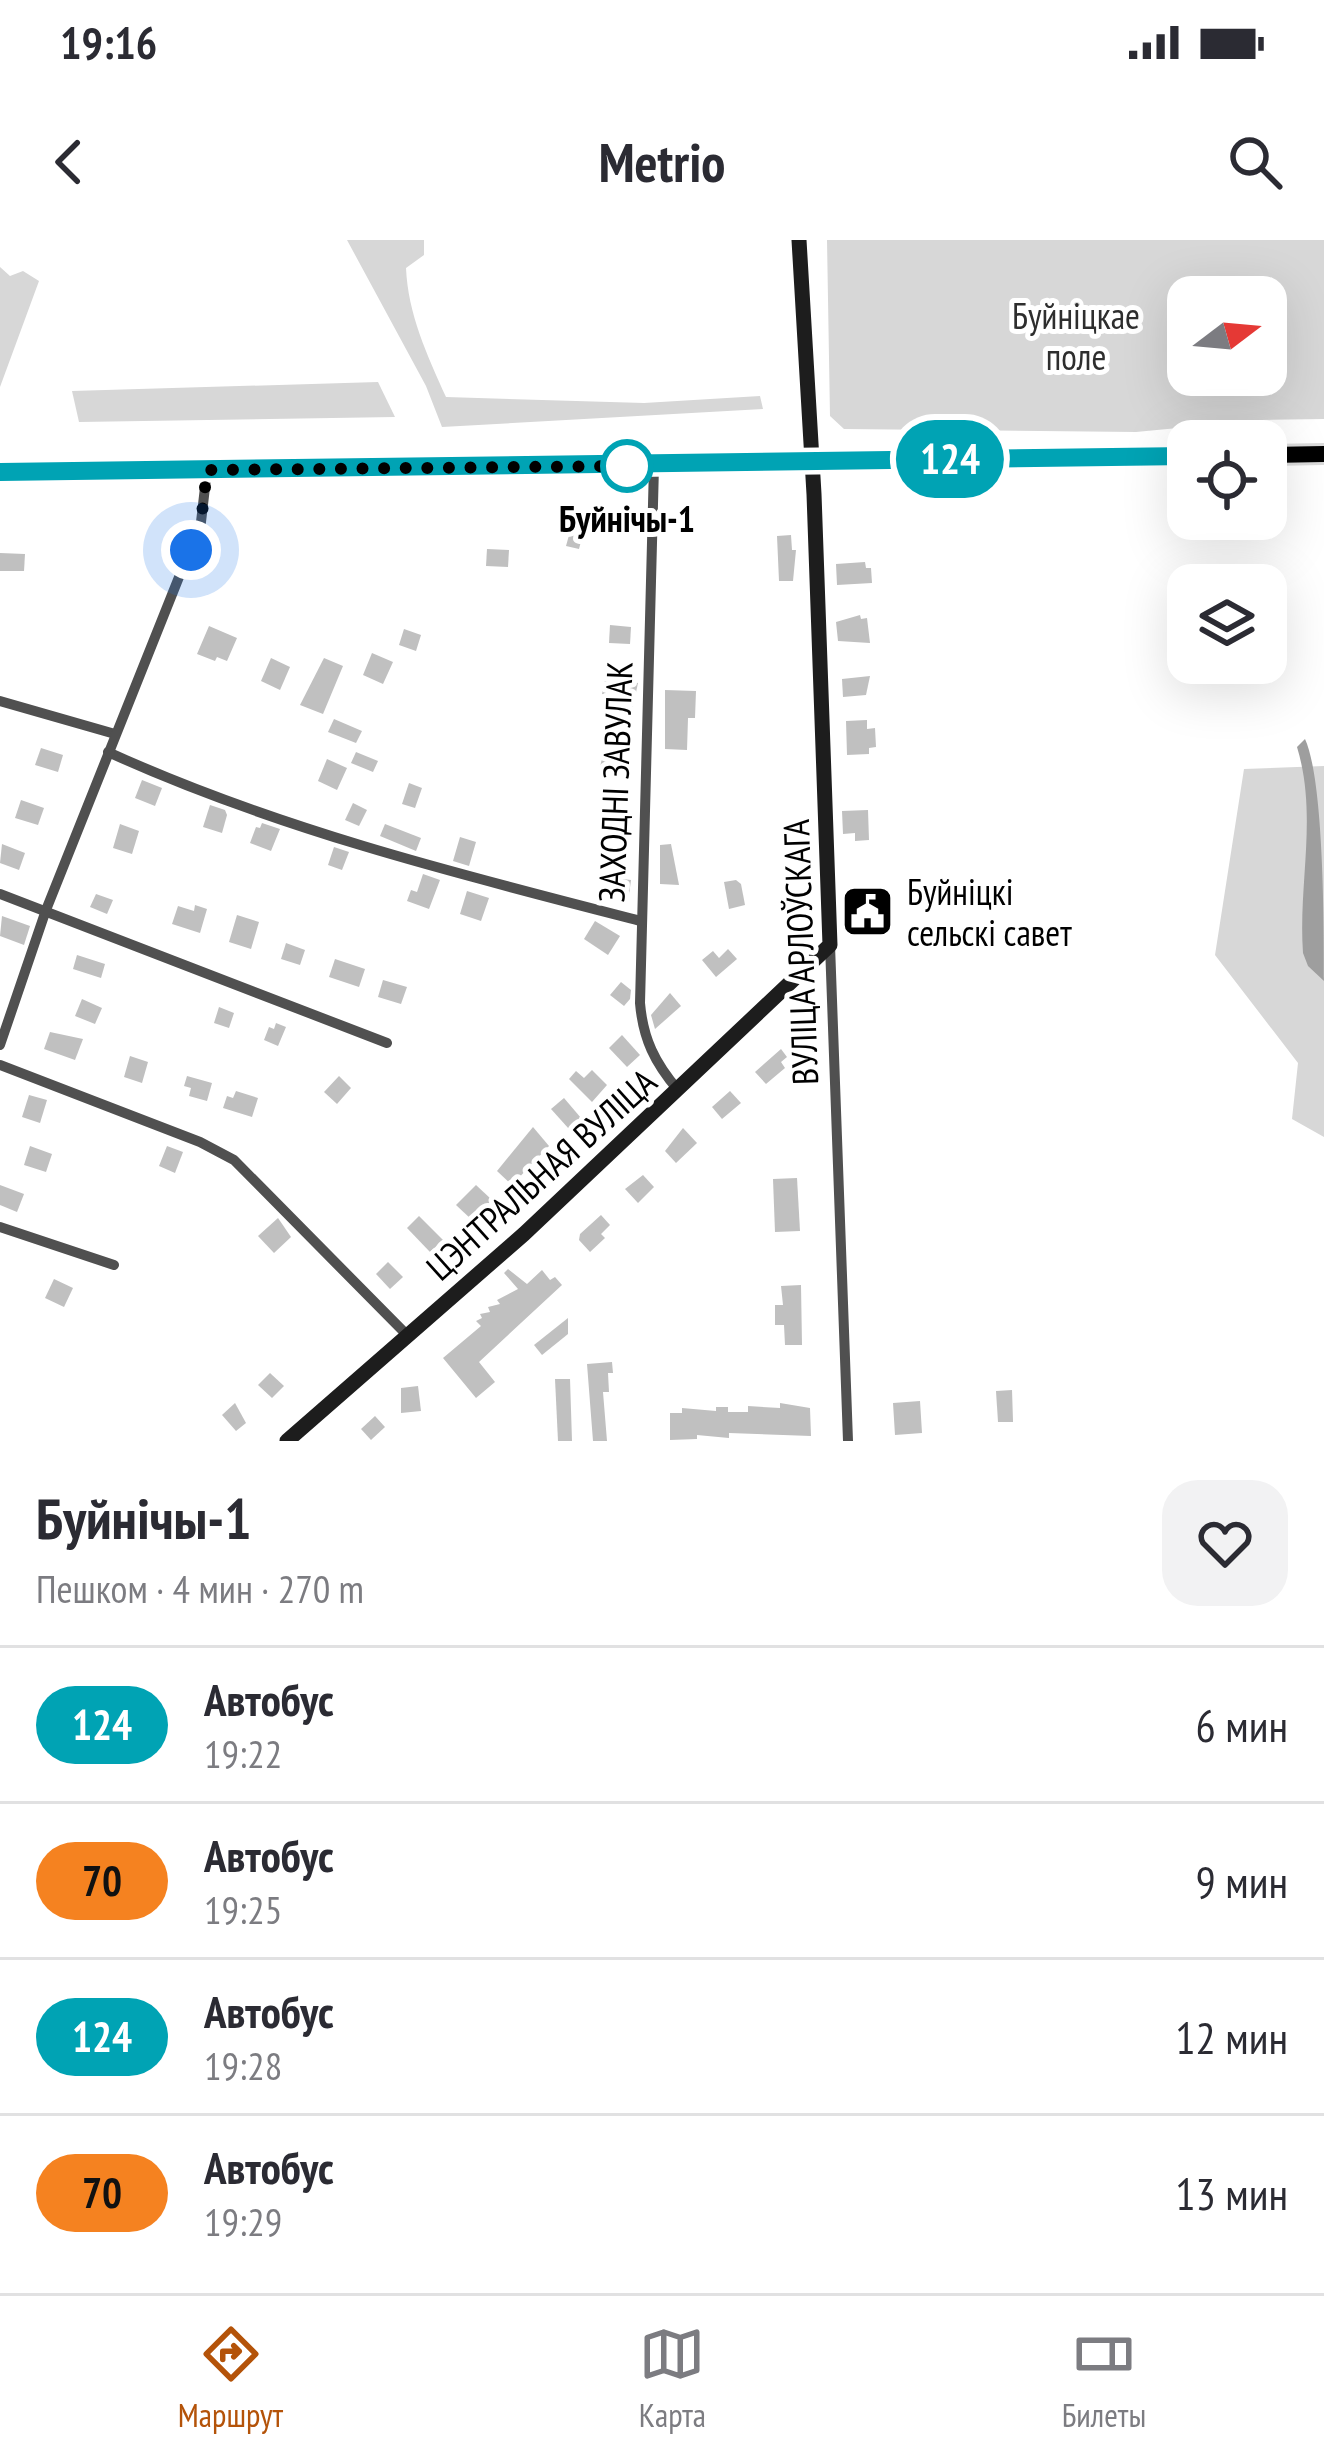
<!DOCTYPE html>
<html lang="ru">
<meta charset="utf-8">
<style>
body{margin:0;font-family:"PT Sans Narrow",sans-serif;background:#f2f2f3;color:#2b2b33;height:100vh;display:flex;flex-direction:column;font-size:45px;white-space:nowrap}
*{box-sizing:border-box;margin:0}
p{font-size:39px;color:#7c7c81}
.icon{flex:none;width:66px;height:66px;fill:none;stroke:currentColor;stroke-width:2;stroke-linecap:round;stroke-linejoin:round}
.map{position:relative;height:1201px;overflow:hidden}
.drawer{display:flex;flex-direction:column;background:#fff;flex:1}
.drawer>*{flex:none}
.badge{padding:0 24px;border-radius:39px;font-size:42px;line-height:78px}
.needle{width:78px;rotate:74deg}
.buttons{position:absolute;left:1167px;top:36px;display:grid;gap:24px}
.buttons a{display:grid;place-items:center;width:120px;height:120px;border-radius:24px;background:#fff;box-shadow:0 12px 48px #0002;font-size:60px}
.you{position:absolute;width:60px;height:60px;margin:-30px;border:9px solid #fff;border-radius:50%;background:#1a73e8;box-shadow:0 0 0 18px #1a73e833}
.map>.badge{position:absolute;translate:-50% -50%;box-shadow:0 0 0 6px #fff}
.round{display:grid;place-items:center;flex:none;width:126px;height:126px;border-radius:36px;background:#f2f2f3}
.overview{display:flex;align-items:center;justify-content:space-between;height:204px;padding:0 36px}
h1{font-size:57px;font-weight:700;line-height:90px}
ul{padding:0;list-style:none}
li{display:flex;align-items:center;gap:36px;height:156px;padding:0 36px;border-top:3px solid #e1e1e2}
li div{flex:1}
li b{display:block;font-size:45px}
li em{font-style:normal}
li .badge{min-width:132px;font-weight:700;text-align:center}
.status{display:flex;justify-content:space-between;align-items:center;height:84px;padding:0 60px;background:#fff;direction:ltr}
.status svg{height:33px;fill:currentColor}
header{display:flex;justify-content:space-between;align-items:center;height:156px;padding:0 36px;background:#fff;font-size:54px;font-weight:700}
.dock{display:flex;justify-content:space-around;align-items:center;height:168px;border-top:3px solid #e1e1e2;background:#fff;font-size:33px;color:#7c7c81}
.dock a{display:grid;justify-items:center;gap:6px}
.dock .current{color:#b45309}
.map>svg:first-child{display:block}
</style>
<div class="status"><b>19:16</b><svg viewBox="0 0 49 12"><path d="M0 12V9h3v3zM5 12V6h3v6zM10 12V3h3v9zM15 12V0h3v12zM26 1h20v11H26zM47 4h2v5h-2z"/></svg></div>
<header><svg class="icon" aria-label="back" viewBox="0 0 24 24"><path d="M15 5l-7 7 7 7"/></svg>Metrio<svg class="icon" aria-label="search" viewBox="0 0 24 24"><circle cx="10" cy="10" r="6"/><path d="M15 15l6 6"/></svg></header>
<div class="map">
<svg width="1324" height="1201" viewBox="0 0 1324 1201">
<rect width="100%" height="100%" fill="#fff"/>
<!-- green -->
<g fill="#d7d7d7" fill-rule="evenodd">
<path d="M347 0H424V15L406 28C408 74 427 115 446 157L644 163 760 156 763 169 442 187 426 146Z"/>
<path d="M827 0H1324V179L1261 180 1136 192 844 189 830 176ZM1266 57V135H1188V57Z"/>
<path d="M0 27 10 36 23 31 39 41 0 147Z"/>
<path d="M378 142 395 177 79 182 72 151Z"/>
<path d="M1324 526V897L1292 879 1298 823 1215 715 1244 529Z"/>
</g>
<!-- water -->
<path fill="#9e9e9e" d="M1305 499C1324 541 1324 685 1324 741L1308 726 1303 713C1298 643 1318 576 1297 507Z"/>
<!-- building -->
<g fill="#c0c0c0">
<path d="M565 276 586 282 579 309 566 306 571 288 563 286Z"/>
<path d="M791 295 792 310H796L793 341H779L777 296Z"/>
<path d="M487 309 509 310 508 327 486 326Z"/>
<path d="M0 313 25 314 24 331H0Z"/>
<path d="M865 322 866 328H871L872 343 837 345 836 324Z"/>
<path d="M860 375 861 379 867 378 870 403 838 401 836 382Z"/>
<path d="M610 385 631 387 630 404 609 403Z"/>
<path d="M209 386 237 398 227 421 217 417 215 421 197 414Z"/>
<path d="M404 389 421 395 416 411 399 405Z"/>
<path d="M372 413 393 422 383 444 363 435Z"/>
<path d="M271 418 290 427 280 450 261 441Z"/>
<path d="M324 418 343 426 323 474 300 465Z"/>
<path d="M606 436 638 443 632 471 614 467 616 457 602 454Z"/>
<path d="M870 436 866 455 843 457 842 439Z"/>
<path d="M665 450 696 451 695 478H688L687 510 665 509Z"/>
<path d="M334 479 362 491 356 503 328 492Z"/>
<path d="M867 480V489L875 488 876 507 869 508V514L847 515 846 481Z"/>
<path d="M41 508 63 515 58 532 35 525Z"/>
<path d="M356 512 378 521 373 532 351 523Z"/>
<path d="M603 514 630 518 629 529 620 528 619 536 608 534 609 529 600 527Z"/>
<path d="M327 519 347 528 337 550 318 541Z"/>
<path d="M142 540 162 548 155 566 135 558Z"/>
<path d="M409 543 422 548 415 568 402 564Z"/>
<path d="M604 554 622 559 617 580 598 575Z"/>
<path d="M21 560 44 568 38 585 15 578Z"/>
<path d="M353 563 367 570 359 586 345 580Z"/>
<path d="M210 565 225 570 227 575 222 593 203 587Z"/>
<path d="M868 570 869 600 855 601V593L843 594 842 571Z"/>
<path d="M262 583 280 589 271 611 250 603 256 587 260 588Z"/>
<path d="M120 584 139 591 132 614 113 608Z"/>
<path d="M385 584 421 598 416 611 380 596Z"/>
<path d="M460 597 476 602 469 626 453 621Z"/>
<path d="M2 604 25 613 19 630 0 623Z"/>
<path d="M671 604 679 645 660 644V605Z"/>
<path d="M334 607 349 612 342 630 328 625Z"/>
<path d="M607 631 624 634 623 639 631 640 629 655 603 649Z"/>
<path d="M423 634 440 640 429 669 407 661 411 650 417 652Z"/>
<path d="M736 640 741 644 745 665 729 669 724 642Z"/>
<path d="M467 651 489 658 481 681 460 674Z"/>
<path d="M882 652 883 691 853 692V654Z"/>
<path d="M96 654 113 660 107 674 90 667Z"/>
<path d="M195 665 207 669 200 693 172 684 178 666 194 671Z"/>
<path d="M237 675 259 682 251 709 229 702Z"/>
<path d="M2 676 30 686 24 705 0 696Z"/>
<path d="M595 681 620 696 608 715 584 699Z"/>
<path d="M286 703 305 710 300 725 281 719Z"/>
<path d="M728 709 737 719 716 737 702 720 713 711 719 718Z"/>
<path d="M77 715 105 724 101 738 73 729Z"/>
<path d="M335 719 365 729 359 747 329 737Z"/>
<path d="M383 740 407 747 401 764 378 757Z"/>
<path d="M621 742 631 750 630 759 624 766 610 755Z"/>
<path d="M670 753 681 766 655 789 651 775Z"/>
<path d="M82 759 102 768 95 784 75 776Z"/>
<path d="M219 767 234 773 229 788 214 783Z"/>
<path d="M276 783 286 787 278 806 264 800 269 787 274 789Z"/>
<path d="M50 792 83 799 75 820 44 809Z"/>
<path d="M622 795 640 815 627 827 609 808Z"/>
<path d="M781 809 787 817 781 822 785 828 766 844 755 832Z"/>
<path d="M130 816 148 822 142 843 124 837Z"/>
<path d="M592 830 607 845 592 862 569 839 576 831 584 838Z"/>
<path d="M187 836 212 843 207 861 189 856 191 848 184 846Z"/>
<path d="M339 836 351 848 337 864 324 852Z"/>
<path d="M236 851 258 858 252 877 223 868 227 856 233 858Z"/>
<path d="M730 851 741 863 722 879 712 867Z"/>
<path d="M29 855 47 860 40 883 22 877Z"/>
<path d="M564 858 581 878 569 889 551 869Z"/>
<path d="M533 887 549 906 512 945 497 931Z"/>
<path d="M683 888 697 903 676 923 665 911Z"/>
<path d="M30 906 52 914 46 932 24 925Z"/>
<path d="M167 906 183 912 175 933 159 926Z"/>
<path d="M643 935 654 947 638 963 625 949Z"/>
<path d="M797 938 800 991 775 992 773 939Z"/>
<path d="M0 945 24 954 17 972 0 965Z"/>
<path d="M476 945 492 960 472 980 456 965Z"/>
<path d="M601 975 610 985 601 994 605 998 590 1012 579 1000 580 994Z"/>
<path d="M419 976 443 1000 430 1012 407 988Z"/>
<path d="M278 978 291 997 274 1013 258 996Z"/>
<path d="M388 1022 403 1037 390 1049 376 1034Z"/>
<path d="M508 1029 527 1044 542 1030 550 1040 555 1037 562 1045 479 1122 495 1142 476 1158 443 1118 481 1086 476 1081 482 1078 480 1074 490 1072 488 1067 500 1064 497 1060 518 1049 504 1033Z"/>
<path d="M54 1039 73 1048 64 1067 45 1058Z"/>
<path d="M801 1045 802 1105H785L784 1085H775V1065H783L781 1046Z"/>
<path d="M568 1078V1094L542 1115 534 1105Z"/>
<path d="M612 1122 613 1133H608L609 1152H603L607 1201H593L587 1124Z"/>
<path d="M270 1133 284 1146 272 1158 258 1145Z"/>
<path d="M555 1139H570L572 1201H558Z"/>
<path d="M418 1146 421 1171 401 1173V1148Z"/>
<path d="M1012 1150 1013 1182H998L996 1151Z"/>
<path d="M920 1161 922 1193 895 1195 893 1163Z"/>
<path d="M235 1163 246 1183 236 1191 222 1175Z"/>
<path d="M780 1163 810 1168 811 1196 729 1193V1198L697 1195V1199L670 1200V1173H682V1168L716 1171V1167H728V1172H748V1166L780 1168Z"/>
<path d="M375 1176 385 1187 371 1200 361 1189Z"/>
</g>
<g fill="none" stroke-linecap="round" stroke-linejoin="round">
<defs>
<g id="primary">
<path d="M1266 215 1324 214"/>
<path d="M0 232 1188 216"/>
</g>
</defs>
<!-- primary casing -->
<use href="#primary" stroke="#dbdbdb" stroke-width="22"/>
<!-- street -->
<g stroke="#505050" stroke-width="10">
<path d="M654 226 640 763C643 799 655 823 678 850"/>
<path d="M0 461 115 494"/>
<path d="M108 512C277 589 461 635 641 681"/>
<path d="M0 654 387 803"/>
<path d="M830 705 848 1201"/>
<path d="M0 805 46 670 201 282 207 230"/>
<path d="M0 825 200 902 234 920 408 1096"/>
<path d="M0 987 114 1025"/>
</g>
<!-- secondary -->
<path stroke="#1d1d1d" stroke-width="15" d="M287 1201 524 994 830 705 814 254 799 0"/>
<!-- primary -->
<use href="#primary" stroke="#000" stroke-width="16"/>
</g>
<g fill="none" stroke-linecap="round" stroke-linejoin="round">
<defs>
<path id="line" d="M0 232 1188 216"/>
</defs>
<!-- line casing -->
<use href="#line" stroke="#fff" stroke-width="27"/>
<!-- line -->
<use href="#line" stroke="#00a3b4" stroke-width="18"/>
<!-- walk -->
<path stroke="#000" stroke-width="12" stroke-dasharray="0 21.6" d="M191 310 201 282 207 230 627 226"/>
</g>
<!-- icons -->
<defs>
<symbol id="civic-square" viewBox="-11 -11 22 22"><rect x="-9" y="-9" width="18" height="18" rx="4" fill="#000" stroke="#fff"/><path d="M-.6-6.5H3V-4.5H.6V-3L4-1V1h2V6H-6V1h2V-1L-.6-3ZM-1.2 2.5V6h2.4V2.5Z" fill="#fff"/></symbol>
</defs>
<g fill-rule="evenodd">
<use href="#civic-square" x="838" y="642" width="59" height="59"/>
</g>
<!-- markers -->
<circle fill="#fff" stroke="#00a3b4" stroke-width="6" cx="627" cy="226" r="24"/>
<g text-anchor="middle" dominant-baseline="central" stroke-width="10" stroke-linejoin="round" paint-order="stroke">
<!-- park labels -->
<g font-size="36" fill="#2e2e2e" stroke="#fff">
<text x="1076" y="75">Буйніцкае<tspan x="1076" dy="41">поле</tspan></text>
</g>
<!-- stop labels -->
<g font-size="36" font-weight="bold" fill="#000" stroke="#fff">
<text x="627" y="278">Буйнічы-1</text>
</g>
<!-- street labels -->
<g font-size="36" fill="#000" stroke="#fff">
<text transform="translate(615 542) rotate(-88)">ЗАХОДНІ ЗАВУЛАК</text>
<text transform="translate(800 712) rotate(-92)">ВУЛІЦА АРЛОЎСКАГА</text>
<text transform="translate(541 934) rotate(-42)">ЦЭНТРАЛЬНАЯ ВУЛІЦА</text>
</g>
<!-- poi labels -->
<g font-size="36" fill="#000" stroke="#fff" text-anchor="start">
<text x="907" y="651">Буйніцкі<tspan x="907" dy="41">сельскі савет</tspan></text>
</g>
</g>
</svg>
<div class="buttons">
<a><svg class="needle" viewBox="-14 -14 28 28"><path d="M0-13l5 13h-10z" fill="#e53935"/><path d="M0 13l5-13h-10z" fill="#7c7c81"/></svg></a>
<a><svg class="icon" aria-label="locate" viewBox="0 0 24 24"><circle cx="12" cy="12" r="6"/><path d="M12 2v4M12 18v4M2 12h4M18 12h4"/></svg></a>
<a><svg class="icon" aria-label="layers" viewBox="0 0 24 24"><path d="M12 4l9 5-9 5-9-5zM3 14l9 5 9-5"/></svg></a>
</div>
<div class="you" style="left:191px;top:310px"></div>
<b class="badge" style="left:950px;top:219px;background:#00a3b4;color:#fff">124</b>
</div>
<section class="drawer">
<div class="overview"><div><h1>Буйнічы-1</h1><p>Пешком · 4 мин · 270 m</p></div><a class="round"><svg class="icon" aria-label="heart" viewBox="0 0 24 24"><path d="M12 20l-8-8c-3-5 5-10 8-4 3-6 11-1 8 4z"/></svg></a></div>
<ul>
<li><span class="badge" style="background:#00a3b4;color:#fff">124</span><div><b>Автобус</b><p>19:22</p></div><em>6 мин</em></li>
<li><span class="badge" style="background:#f58220;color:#111">70</span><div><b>Автобус</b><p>19:25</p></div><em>9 мин</em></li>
<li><span class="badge" style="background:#00a3b4;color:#fff">124</span><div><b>Автобус</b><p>19:28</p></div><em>12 мин</em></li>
<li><span class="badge" style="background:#f58220;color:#111">70</span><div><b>Автобус</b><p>19:29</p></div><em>13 мин</em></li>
</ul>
</section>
<nav class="dock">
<a class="current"><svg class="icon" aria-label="directions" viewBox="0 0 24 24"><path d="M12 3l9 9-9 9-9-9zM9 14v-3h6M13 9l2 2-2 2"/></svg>Маршрут</a>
<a><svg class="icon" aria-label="map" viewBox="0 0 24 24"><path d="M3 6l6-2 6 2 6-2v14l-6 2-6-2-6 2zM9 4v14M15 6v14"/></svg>Карта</a>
<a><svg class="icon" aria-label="tickets" viewBox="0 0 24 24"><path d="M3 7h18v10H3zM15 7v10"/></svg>Билеты</a>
</nav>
